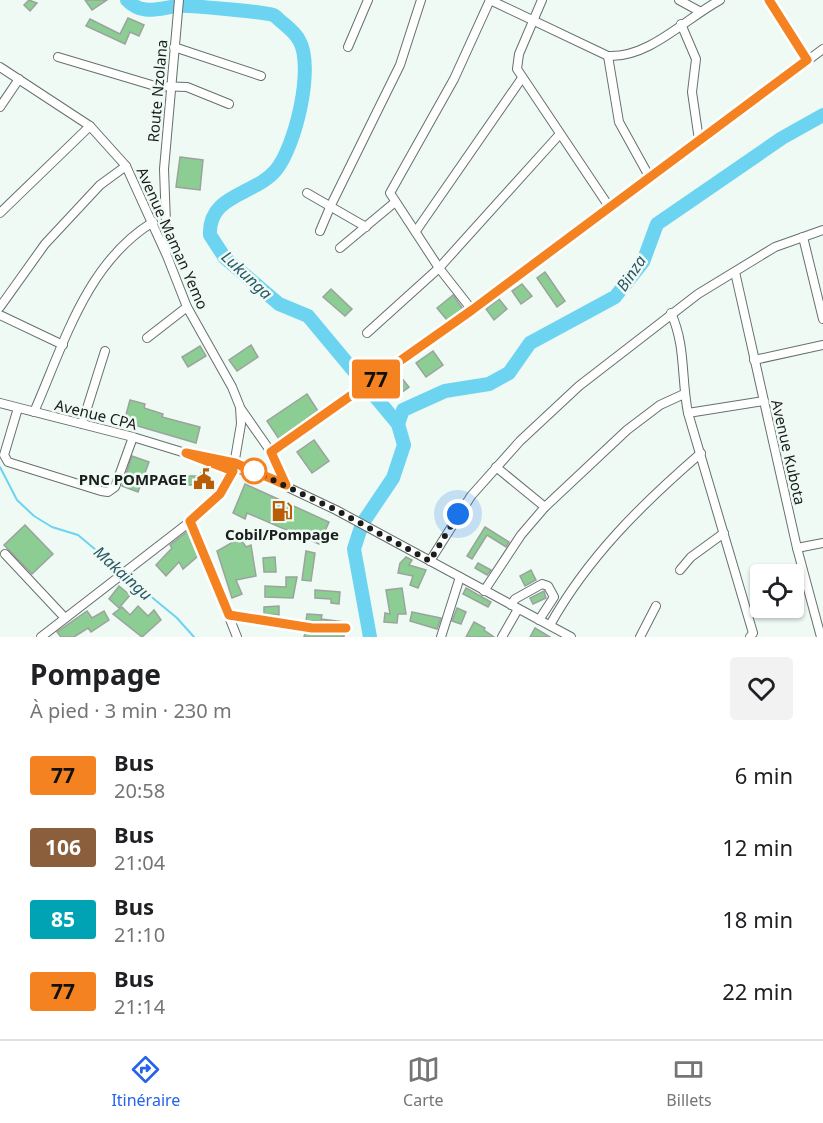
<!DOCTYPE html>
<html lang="fr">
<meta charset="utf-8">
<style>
body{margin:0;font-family:"Noto Sans",sans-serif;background:#f2f2f2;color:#202124;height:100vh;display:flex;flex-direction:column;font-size:22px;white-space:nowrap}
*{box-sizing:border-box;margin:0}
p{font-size:20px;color:#757577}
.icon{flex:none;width:33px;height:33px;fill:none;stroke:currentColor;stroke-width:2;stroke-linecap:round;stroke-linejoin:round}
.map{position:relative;height:637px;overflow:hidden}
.details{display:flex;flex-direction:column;background:#fff;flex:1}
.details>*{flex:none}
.badge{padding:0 12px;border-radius:4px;font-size:21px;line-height:39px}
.buttons{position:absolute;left:750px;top:564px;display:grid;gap:12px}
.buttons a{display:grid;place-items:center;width:54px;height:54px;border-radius:6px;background:#fff;box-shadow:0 2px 4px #0004;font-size:30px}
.you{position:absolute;width:30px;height:30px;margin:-15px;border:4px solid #fff;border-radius:50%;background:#1a73e8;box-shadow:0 0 0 9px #1a73e833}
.map>.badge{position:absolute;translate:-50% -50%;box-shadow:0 0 0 3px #fff}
.round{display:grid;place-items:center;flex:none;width:63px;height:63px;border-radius:6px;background:#f2f2f2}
.head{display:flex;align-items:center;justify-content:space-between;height:102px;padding:0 30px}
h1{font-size:28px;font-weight:700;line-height:45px}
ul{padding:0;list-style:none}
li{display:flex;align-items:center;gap:18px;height:72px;padding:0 30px}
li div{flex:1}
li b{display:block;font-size:22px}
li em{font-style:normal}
li .badge{min-width:66px;font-weight:700;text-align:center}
.tabs{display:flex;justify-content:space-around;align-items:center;height:84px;border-top:2px solid #e0e0e0;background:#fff;font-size:16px;color:#757577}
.tabs a{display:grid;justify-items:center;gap:3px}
.tabs .on{color:#2563eb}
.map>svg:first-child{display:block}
</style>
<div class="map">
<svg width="823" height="637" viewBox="0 0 823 637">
<rect width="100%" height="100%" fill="#effaf5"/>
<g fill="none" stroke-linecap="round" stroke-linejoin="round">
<!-- stream -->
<g stroke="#6cd4f1" stroke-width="2">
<path d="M0 467 17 500 34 516 52 527 78 535 121 571"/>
<path d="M125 575 177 618 194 637"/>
</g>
<!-- river -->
<g stroke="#6cd4f1" stroke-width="14">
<path d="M127 0C142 16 159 8 178 6 187 5 265 12 273 15 276 16 280 21 283 23 289 28 296 34 299 40 315 67 295 147 276 170 254 196 208 194 210 235L225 258 279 304 308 316 398 424 404 445 393 478 362 524 354 549 370 637"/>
<path d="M398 424 403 410 445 391 489 384 509 373 530 343 615 297 643 262 657 224 782 138 823 115"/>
</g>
</g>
<!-- building -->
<g fill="#8ccd94" stroke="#9ba39c" stroke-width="1.5">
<path d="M29 0 37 3 30 11 24 5Z"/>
<path d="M85 0H107L92 10Z"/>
<path d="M128 18 144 25 139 36 130 32 125 44 86 26 90 19 120 34Z"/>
<path d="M180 157 203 160 200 190 176 187Z"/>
<path d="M545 272 565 301 557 307 537 278Z"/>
<path d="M522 284 532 296 521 304 512 291Z"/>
<path d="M331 289 352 309 345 316 323 297Z"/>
<path d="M453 295 463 309 447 320 437 308Z"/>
<path d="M499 299 507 309 494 320 486 309Z"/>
<path d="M251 345 258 357 237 371 229 360Z"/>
<path d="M200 346 206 356 188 367 182 357Z"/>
<path d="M433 351 443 365 426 377 416 363Z"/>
<path d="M396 371 409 387 397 396 384 380Z"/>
<path d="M307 394 318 411 279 439 267 421Z"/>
<path d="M130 400 145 404 144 408 163 414 162 417 200 427 196 443 124 422Z"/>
<path d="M314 440 329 461 312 473 297 452Z"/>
<path d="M132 456 149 462 138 492 122 486Z"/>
<path d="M201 473H208L209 488H202V485H188V476H201Z"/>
<path d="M245 484 329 522 319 544 247 513 245 519 233 513Z"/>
<path d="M25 525 53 554 32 574 4 545Z"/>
<path d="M485 527 509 542 506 547 487 535 472 559 467 556Z"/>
<path d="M188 531 198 556 183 569 179 562 166 576 156 565 172 548 170 545Z"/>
<path d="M240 538 246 547 251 545 256 576 236 580 242 594 232 598 217 551Z"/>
<path d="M306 551 315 553 311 581 302 580Z"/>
<path d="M275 557 276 572H264L263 558Z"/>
<path d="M406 557 412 560 409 565 426 570 418 588 410 585 413 576 398 573 400 563Z"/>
<path d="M478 563 491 570 487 575 475 568Z"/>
<path d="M531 570 536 580 525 586 520 576Z"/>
<path d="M286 577H297L293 598 265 597V586L286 587Z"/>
<path d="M119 586 130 595 119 608 109 599Z"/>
<path d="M402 588 406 614H398L397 623 384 622 385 613 390 614 386 590Z"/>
<path d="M466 588 491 602 488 607 463 594Z"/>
<path d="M315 590 340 592 339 604 331 603V599L315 598Z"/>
<path d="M544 591 546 598 533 604 530 598Z"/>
<path d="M138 606 148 616 154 610 161 620 142 637 113 614 122 607 130 615Z"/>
<path d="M279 606V615L264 614V607Z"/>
<path d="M457 608 466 612 461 624 452 621Z"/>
<path d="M87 611 92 618 104 611 109 620 91 632 88 628 74 637H61L57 632Z"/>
<path d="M412 612 441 618 437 629 410 621Z"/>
<path d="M307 614 322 615 321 619 345 622 306 621Z"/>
<path d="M474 622 485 628 484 630 494 637H466Z"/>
<path d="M535 628 550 637H530Z"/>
<path d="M305 633 344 634V637H304Z"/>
</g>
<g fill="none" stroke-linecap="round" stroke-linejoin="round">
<defs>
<g id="minor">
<path d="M490 0 608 56C649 58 685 19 720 0"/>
<path d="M542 0 519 54 517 69 610 208"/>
<path d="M679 0 699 11"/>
<path d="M769 0 807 60"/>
<path d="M681 24 696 59 692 92 699 140"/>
<path d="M174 47 261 76"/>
<path d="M348 47 368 0"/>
<path d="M608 56 619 122 650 178"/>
<path d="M58 57 155 86 187 87 229 104"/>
<path d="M0 67 90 126 126 166 167 256 187 307 232 387 240 407 241 424 233 471 220 493 191 521 41 637"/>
<path d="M0 107 19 79"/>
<path d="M307 193 366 227"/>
<path d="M0 213 90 126"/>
<path d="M320 231 331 205 400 65 421 0"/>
<path d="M416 231 522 78"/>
<path d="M803 237 823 319"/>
<path d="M340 248 394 203"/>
<path d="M167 251 164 169 179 0"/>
<path d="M735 272 797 548 821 637"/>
<path d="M0 307 45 244 100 185 126 166"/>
<path d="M472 310 439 268 390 193 454 79 490 0"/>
<path d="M671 313C686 346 681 378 688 413L753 633 750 637"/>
<path d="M0 315 63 345"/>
<path d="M367 333 439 268 559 135"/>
<path d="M147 338 187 307"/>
<path d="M754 360 823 345"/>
<path d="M0 403 133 437 192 455"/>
<path d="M18 408 4 455 8 462 101 491 108 492 115 487 133 437"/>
<path d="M241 409 271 452 286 485"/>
<path d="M34 412C64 344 86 263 153 222"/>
<path d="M688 413 764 401"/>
<path d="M82 424 105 351"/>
<path d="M271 452 472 310 823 49"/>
<path d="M214 458 235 463 251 470"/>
<path d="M496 467 545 507"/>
<path d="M264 476 336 510 571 637"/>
<path d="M191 521 237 637"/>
<path d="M797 548 823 543"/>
<path d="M5 554 65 618"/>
<path d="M430 561 471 496 520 441 579 386 698 294 775 247 823 230"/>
<path d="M680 570 691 557 724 533"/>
<path d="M484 591 521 535 545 507 627 430 660 405 684 394"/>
<path d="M511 605 515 599 542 584 548 586 554 597 539 620"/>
<path d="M229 615 312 628H346"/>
<path d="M550 625C588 557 642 504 701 453"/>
<path d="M441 637 460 577"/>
<path d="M502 637 518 609"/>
<path d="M640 637 656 606"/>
</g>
</defs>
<!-- minor casing -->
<use href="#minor" stroke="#66706c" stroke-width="10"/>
<!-- minor -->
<use href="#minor" stroke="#fff" stroke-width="8"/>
<defs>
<path id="minor-bridge" d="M186 453 269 478"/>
</defs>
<!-- minor-bridge casing -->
<use href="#minor-bridge" stroke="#66706c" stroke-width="10" stroke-linecap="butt"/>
<!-- minor-bridge -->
<use href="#minor-bridge" stroke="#fff" stroke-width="8"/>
</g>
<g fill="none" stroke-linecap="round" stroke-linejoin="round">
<defs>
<path id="line" d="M346 628H312L229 615 190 521 220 494 233 471 186 453 235 463 286 485 271 452 472 310 807 60 769 0"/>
</defs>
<!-- line casing -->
<use href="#line" stroke="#fff" stroke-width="14"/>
<!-- line -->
<use href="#line" stroke="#f58220" stroke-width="9"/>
<!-- walk -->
<path stroke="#191d1b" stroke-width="6" stroke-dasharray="0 10.8" d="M254 471 336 510 430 561 458 514"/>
</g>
<!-- icons -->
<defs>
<symbol id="civic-bare" viewBox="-9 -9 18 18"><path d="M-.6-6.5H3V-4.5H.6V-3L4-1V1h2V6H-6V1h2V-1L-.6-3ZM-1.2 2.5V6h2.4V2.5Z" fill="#b95d07" stroke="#effaf5" stroke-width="2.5" paint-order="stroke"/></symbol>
<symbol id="fuel-bare" viewBox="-9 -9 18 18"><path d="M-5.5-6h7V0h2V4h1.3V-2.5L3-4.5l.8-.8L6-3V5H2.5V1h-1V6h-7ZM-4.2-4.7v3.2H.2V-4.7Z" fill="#b95d07" stroke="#effaf5" stroke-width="2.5" paint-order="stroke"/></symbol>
</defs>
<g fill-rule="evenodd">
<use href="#civic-bare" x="189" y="464" width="30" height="30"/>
<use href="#fuel-bare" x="267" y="496" width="30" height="30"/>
</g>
<!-- markers -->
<circle fill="#fff" stroke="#f58220" stroke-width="3" cx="254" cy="471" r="12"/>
<g text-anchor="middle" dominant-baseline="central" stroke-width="5" stroke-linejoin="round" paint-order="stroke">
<!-- street labels -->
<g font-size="15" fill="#191d1b" stroke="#effaf5">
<text transform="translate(157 91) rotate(-85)">Route Nzolana</text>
<text transform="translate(173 238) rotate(66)">Avenue Maman Yemo</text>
<text transform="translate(96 414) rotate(14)">Avenue CPA</text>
<text transform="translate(789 452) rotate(77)">Avenue Kubota</text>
</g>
<!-- poi labels -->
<g font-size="15" font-weight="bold" fill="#191d1b" stroke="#effaf5" text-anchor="end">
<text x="187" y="479">PNC POMPAGE</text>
<text x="282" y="534" text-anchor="middle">Cobil/Pompage</text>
</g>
<!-- water labels -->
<g font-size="16" font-style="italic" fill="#2b5865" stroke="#effaf5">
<text transform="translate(631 273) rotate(-56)">Binza</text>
<text transform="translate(247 275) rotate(43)">Lukunga</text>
<text transform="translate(123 573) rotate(42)">Makaingu</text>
</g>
</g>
</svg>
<div class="buttons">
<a><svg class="icon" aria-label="locate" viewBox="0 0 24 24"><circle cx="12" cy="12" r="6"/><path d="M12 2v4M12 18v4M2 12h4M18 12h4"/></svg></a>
</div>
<div class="you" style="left:458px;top:514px"></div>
<b class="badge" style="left:376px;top:379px;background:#f58220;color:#111">77</b>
</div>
<section class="details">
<div class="head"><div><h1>Pompage</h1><p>À pied · 3 min · 230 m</p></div><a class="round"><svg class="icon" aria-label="heart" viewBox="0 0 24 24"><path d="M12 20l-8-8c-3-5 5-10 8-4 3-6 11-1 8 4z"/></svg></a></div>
<ul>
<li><span class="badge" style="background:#f58220;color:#111">77</span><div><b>Bus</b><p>20:58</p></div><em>6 min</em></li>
<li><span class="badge" style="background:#8b5e3c;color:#fff">106</span><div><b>Bus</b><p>21:04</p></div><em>12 min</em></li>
<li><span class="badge" style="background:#00a3b4;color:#fff">85</span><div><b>Bus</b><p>21:10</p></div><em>18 min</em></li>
<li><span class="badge" style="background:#f58220;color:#111">77</span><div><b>Bus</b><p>21:14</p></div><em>22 min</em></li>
</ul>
</section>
<nav class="tabs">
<a class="on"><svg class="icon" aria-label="directions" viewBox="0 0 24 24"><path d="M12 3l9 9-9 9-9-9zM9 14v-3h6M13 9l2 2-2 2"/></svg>Itinéraire</a>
<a><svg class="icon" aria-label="map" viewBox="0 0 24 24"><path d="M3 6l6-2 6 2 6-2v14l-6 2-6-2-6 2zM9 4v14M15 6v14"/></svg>Carte</a>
<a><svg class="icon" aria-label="tickets" viewBox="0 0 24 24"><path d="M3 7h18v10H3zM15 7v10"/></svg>Billets</a>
</nav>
